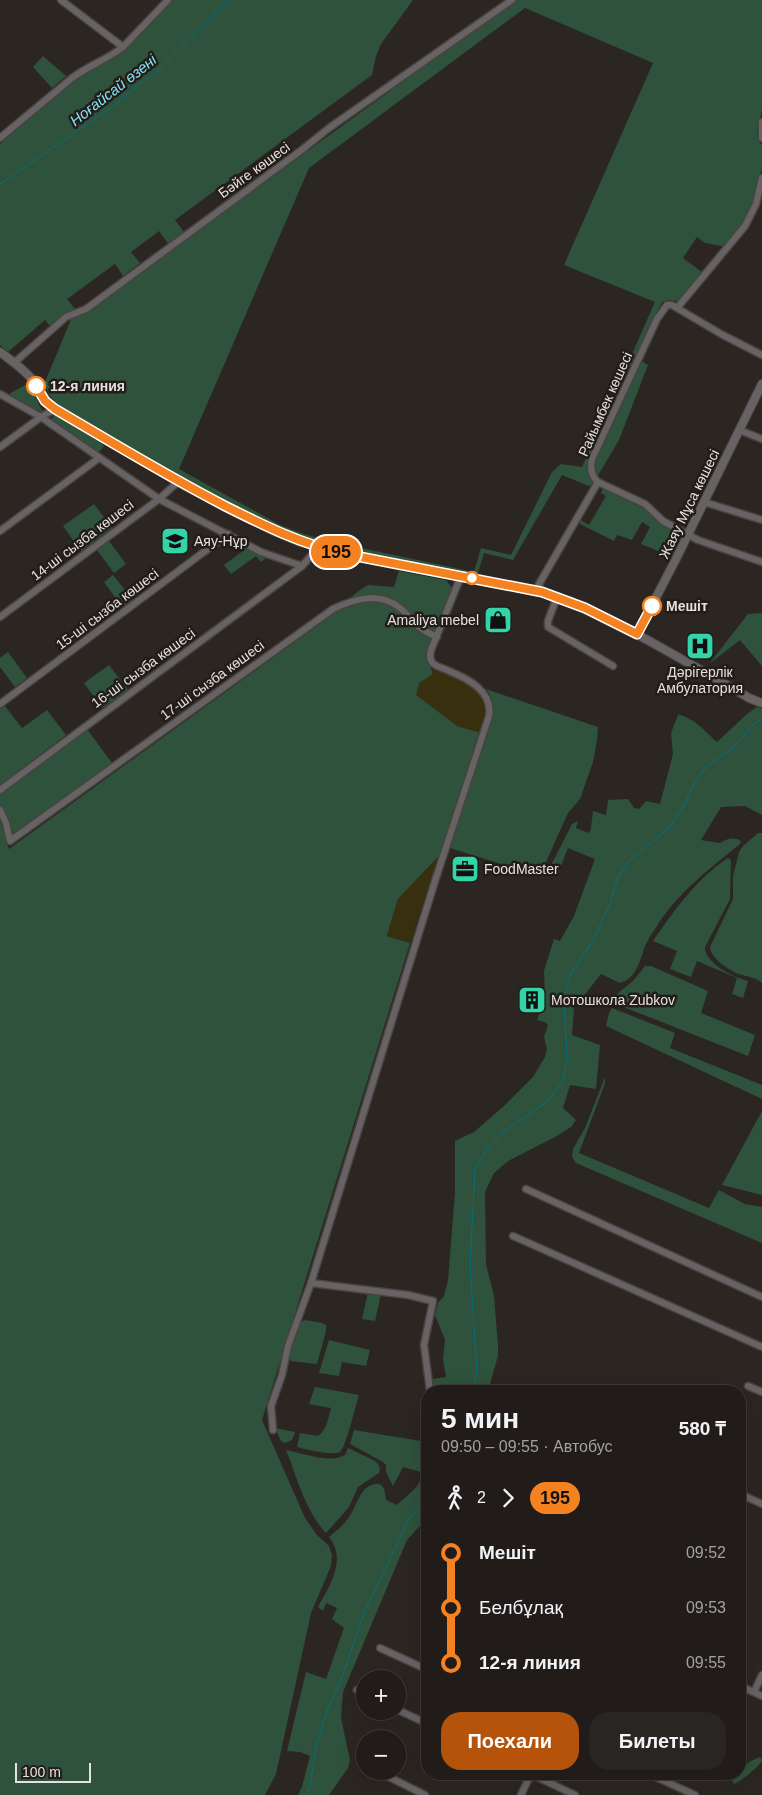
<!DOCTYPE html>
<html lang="ru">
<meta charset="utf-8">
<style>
body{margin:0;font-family:Helvetica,sans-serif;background:#292523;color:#f1f3f6;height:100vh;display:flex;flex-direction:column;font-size:19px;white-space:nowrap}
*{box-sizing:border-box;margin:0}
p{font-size:16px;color:#a2a1a2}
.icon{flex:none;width:28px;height:28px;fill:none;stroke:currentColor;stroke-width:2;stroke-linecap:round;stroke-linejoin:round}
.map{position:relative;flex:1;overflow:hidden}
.panel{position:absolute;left:421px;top:1385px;width:325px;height:395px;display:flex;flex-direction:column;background:#211c1a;border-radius:20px;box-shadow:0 5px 20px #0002,0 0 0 1px #3e3a39}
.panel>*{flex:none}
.badge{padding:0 10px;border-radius:16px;font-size:18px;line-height:32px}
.fabs{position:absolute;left:356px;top:1670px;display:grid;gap:10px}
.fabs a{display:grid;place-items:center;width:50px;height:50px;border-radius:50%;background:#211c1a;box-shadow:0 5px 20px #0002,0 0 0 1px #3e3a39;font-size:25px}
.scale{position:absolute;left:15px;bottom:12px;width:76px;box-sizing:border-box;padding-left:5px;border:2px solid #e5e1de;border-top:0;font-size:14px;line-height:18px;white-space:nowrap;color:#e5e1de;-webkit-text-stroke:4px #231d19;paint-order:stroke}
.map>.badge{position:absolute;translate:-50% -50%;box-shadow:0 0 0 2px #fff}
.legs{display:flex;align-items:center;gap:8px;height:55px;padding:0 20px;font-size:16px}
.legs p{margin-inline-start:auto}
.headline{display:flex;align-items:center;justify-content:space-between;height:85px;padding:0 20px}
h1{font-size:28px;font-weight:700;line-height:38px}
.button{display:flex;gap:10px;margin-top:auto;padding:10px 20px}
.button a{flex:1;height:58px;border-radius:20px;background:#b45309;color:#fff;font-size:20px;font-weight:700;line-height:58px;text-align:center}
.button a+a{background:#292523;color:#f1f3f6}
ul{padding:0 20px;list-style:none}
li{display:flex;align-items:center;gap:18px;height:55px;font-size:19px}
li i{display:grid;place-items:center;width:8px;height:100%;margin:0 6px;background:currentColor}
li i::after{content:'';width:12px;height:12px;margin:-6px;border:4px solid;border-radius:50%;background:#211c1a}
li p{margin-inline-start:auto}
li:first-child i{background:linear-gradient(#0000 50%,currentColor 0)}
li:last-child i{background:linear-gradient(currentColor 50%,#0000 0)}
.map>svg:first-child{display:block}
</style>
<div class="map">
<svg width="762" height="1795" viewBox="0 0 762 1795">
<rect width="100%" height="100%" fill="#2c2622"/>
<!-- green -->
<g fill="#2e523b" fill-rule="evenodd">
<path d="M173 0H413L381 44 376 56 372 75 175 220 184 232 169 245 159 231 131 252 140 263 123 276 115 264 67 299 76 310 65 313 50 326 45 320 8 352 0 345V144L80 75 122 52Z"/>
<path d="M515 0H762C762 36 762 73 762 109 761 120 752 137 762 145V169L755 191 751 214 727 247 705 243 697 237 683 258 703 273 677 301 668 300 662 302 589 457C586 467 589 475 594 484L589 486 562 475 513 560 484 553 477 576 390 557 337 548 293 535 252 516 140 454 61 407C53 400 46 393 45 382L72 317 85 313ZM525 8 653 63 564 265 655 302 582 467 561 464 552 472 511 555 481 548 474 572 328 541 304 534 280 525 179 469 309 168Z"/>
<path d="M43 56 66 76 52 88 33 67Z"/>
<path d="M641 361 648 365 619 440 597 477 594 468 597 455Z"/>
<path d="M29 383C35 393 37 402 43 412L35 409 9 394Z"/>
<path d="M56 413 96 438 104 446 98 453 53 422 52 418Z"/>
<path d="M603 488 646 509 654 519 684 536 673 557 641 544 650 527 642 522 632 540 617 535 614 541 580 524 579 519 589 525 606 496 601 493Z"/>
<path d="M94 504 112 528 81 551 63 526Z"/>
<path d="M109 541 126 564 114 573 97 550Z"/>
<path d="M247 548 266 558 261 562 256 556 231 574 224 565Z"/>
<path d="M399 571 446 580 453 589 427 654 433 674 457 726 479 732 439 856 398 899 387 936 410 943 262 1420 305 1518 317 1535 329 1546 332 1555 331 1566 311 1613 276 1774 265 1795H0V820L9 849 325 620 357 592 368 585 394 587Z"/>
<path d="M113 575 133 600 122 607 104 582Z"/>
<path d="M762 613V666L740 640 709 664 748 614Z"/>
<path d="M8 652 27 678 15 687 0 667V658Z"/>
<path d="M109 665 128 690 102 708 84 683Z"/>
<path d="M486 689 598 727 597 740 593 762 580 799 568 813 542 871 517 869 450 848 491 720C493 707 494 699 486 689Z"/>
<path d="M4 705 22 728 47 710 66 735 0 785V707Z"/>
<path d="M757 707 762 709V815L745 806 721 807 701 840 720 843C726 839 735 836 741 841L740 844C708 870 676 894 655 929 651 934 648 940 645 946 640 960 637 978 620 983L601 974 574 1008 572 1035 600 1045 596 1089 570 1085 563 1108 576 1120 571 1127 557 1136 508 1161 494 1173 485 1192 486 1264 494 1296 498 1345V1356L488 1391H433V1379L446 1377 443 1359 445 1340 435 1315 438 1303 444 1296 448 1280 455 1193V1141L474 1132 504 1106 533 1077 545 1057 547 1049 544 1037 548 1025 545 1022 537 1020 545 999 544 971 554 939 560 941 574 916 595 859 568 848 557 876 547 873 572 824 578 821 576 828 589 833 591 828 593 811 606 815 608 800 628 799 634 808 639 809 646 801 660 804 673 754 671 733 678 715C692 716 707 733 717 742L747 714Z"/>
<path d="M87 729 112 763 14 834 0 805V794Z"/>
<path d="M758 833H762V983C756 977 747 977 739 974 729 970 711 959 710 947L733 899V876L739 852 743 846Z"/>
<path d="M728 858 731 860 730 899 705 947C704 963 735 978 748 981L743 998 732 994 737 978 697 961 691 977 670 969 677 951 653 941C674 911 696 879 728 858Z"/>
<path d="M645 966H651L708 991 701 1013 755 1035 748 1056 616 1004 614 1001 617 994 634 980Z"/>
<path d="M612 1008 675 1033 670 1048 762 1085V1099L606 1026 609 1013Z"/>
<path d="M605 1077V1083L579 1153 709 1208 719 1190 745 1204 762 1207V1243L576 1163 572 1157 573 1149 585 1128Z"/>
<path d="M762 1111V1195L722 1185Z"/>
<path d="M368 1292 381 1294 375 1321 362 1319Z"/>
<path d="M305 1320 322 1323 326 1325V1331L317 1364 291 1361 288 1357 299 1323Z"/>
<path d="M329 1340 370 1350 366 1366 342 1362 339 1376 319 1373Z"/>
<path d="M315 1387 359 1395C356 1404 346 1447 340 1452 333 1456 305 1449 297 1447L300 1433 318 1436C327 1430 328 1418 331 1408L309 1404Z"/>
<path d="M275 1428 295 1432 292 1440 285 1443 281 1441Z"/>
<path d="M354 1430 427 1442V1518L407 1540 343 1692 341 1718 350 1760 348 1768 329 1795H298L302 1787 310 1756 300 1752 287 1751 306 1672 326 1679 344 1628 332 1619 337 1608 326 1603 323 1611 318 1607C330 1585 347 1560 329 1537 336 1531 344 1525 349 1517 357 1507 359 1487 375 1484 385 1482 385 1493 386 1500L397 1505C406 1495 423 1487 421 1472L403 1467 393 1486 386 1472V1465L383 1462 350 1444Z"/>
<path d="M348 1448 375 1461C379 1464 381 1468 379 1473L358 1487 349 1507 326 1533C305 1511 297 1477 286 1450 303 1453 329 1464 345 1455Z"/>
<path d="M760 1757 762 1760C761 1765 739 1783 734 1784L731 1779 740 1774V1771L749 1762Z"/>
</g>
<!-- sand -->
<g fill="#372f0e">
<path d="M431 668C448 675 487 686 486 709 486 716 482 725 479 732L457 726 416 695 419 683 433 674Z"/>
<path d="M439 856 410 943 387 936 398 899Z"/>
</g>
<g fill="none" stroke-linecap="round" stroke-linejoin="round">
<!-- stream -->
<g stroke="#036f81" stroke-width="1">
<path d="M0 184 108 110 159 69 229 0"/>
<path d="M473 1391 477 1372 470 1265 475 1170 486 1151 503 1132 547 1102 564 1079 567 1057 564 1000 570 975 594 939 611 901 617 879 629 861 670 827 685 804 695 782 708 765 732 749 753 725 762 719"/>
<path d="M306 1795 310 1786 316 1747 329 1705 339 1685 365 1611 409 1519 428 1495"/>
</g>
<defs>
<g id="minor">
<path d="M61 0 123 47"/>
<path d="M762 122V138"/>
<path d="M0 138 72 78C88 66 108 59 123 47L168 0"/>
<path d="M677 308 745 226 756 204 762 178"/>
<path d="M762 355 721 334 677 308 672 305H667L657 319 592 459C590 468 591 476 598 482L645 504 663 521 698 540 762 562"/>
<path d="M15 362 66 317 86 309 303 149 329 128 512 0"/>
<path d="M0 394 41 417 159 499 261 552 302 566"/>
<path d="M739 430 762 439"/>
<path d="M0 447 41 417 55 409"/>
<path d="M704 502 762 520"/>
<path d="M0 531 99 458"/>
<path d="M535 591 598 482"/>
<path d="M557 597 548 621V627L613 666"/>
<path d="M0 617 159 499 178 482"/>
<path d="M0 704 228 534"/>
<path d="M0 790 302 566 318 548"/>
<path d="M0 810 6 823 10 841 333 609C354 599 379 591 400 608 405 612 409 617 414 622 420 629 428 633 437 637"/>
<path d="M526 1189 762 1297"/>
<path d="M513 1236 762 1347"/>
<path d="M311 1283 408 1295 433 1301 424 1345 430 1391"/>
<path d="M748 1386 762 1392"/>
<path d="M427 1426 428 1423"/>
<path d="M273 1430 271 1406 282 1375 288 1346 311 1283 435 881 489 716C493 692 469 679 449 671 444 668 435 667 432 662 429 658 430 654 431 650L461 576"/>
<path d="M740 1494 762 1504"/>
<path d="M380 1648 428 1670"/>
<path d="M740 1686 762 1696"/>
<path d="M357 1690 365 1694"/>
<path d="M754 1692 762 1675"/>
<path d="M398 1710 428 1724"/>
<path d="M377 1771 425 1795"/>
<path d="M531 1774 575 1795"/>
<path d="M649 1774 695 1795"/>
<path d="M521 1795 531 1774"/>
</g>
<g id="tertiary">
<path d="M0 352C11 360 22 368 31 378 40 388 43 400 55 409L178 482 276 532 300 542 345 554 535 591C563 596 589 610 614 622 660 646 704 672 749 698L762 703"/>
<path d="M637 634 675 561 762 384"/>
</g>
</defs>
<!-- minor casing -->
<use href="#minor" stroke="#4a4440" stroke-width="9"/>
<!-- tertiary casing -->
<use href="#tertiary" stroke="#4a4440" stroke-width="10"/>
<!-- minor -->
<use href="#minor" stroke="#676364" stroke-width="6"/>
<!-- tertiary -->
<use href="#tertiary" stroke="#676364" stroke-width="8"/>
</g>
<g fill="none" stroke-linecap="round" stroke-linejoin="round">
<defs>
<path id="line-1" d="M36 386 45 401 55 409C111 442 167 476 225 506 265 526 301 544 345 554L542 592 585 608 637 634 652 606"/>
</defs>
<!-- line-1 casing -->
<use href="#line-1" stroke="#fff" stroke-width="11"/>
<!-- line-1 -->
<use href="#line-1" stroke="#f58220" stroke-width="8"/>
</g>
<!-- icons -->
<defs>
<symbol id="school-square" viewBox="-11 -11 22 22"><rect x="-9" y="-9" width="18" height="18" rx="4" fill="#32d4a8" stroke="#231d19"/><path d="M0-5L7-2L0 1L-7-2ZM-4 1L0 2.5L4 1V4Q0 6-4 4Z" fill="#111"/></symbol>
<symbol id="shop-square" viewBox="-11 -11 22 22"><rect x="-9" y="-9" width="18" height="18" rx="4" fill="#32d4a8" stroke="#231d19"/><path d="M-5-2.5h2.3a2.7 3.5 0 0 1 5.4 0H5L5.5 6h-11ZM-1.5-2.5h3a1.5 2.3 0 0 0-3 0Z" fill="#111"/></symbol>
<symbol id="hospital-square" viewBox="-11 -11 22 22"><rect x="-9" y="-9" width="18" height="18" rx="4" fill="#32d4a8" stroke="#231d19"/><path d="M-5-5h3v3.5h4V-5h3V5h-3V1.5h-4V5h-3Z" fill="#111"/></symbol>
<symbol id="office-square" viewBox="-11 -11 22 22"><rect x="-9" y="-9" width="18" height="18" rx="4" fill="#32d4a8" stroke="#231d19"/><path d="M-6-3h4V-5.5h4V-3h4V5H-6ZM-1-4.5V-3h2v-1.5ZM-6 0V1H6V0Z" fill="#111"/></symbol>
<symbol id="building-square" viewBox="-11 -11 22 22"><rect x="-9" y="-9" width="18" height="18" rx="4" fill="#32d4a8" stroke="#231d19"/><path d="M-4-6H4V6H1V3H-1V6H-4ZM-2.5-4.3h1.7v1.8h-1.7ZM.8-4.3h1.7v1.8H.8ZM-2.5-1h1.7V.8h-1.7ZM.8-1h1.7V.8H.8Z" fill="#111"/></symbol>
</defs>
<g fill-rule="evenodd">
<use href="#school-square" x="159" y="525" width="32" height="32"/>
<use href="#shop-square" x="482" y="604" width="32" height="32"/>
<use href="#hospital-square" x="684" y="630" width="32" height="32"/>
<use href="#office-square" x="449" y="853" width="32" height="32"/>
<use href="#building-square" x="516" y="984" width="32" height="32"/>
</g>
<!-- markers -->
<g fill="#fff" stroke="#f58220" stroke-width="2.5">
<circle cx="36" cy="386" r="9"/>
<circle cx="472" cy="578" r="6"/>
<circle cx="652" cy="606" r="9"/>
</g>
<g text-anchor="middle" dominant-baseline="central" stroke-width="5" stroke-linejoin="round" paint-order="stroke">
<!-- street labels -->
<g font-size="14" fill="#e5e1de" stroke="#231d19">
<text transform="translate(254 170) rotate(-36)">Бәйге көшесі</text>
<text transform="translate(605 404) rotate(-66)">Райымбек көшесі</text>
<text transform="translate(689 504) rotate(-64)">Жаяу Мұса көшесі</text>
<text transform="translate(82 540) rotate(-37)">14-ші сызба көшесі</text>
<text transform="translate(107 609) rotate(-37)">15-ші сызба көшесі</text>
<text transform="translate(143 668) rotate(-36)">16-ші сызба көшесі</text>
<text transform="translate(212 680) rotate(-36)">17-ші сызба көшесі</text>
</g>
<!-- stop labels -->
<g font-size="14" font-weight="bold" fill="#e5e1de" stroke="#231d19" text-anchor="start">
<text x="50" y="386">12-я линия</text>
<text x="666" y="606">Мешіт</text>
</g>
<!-- poi labels -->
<g font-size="14" fill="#e5e1de" stroke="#231d19" text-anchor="start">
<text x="194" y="541">Аяу-Нұр</text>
<text x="479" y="620" text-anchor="end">Amaliya mebel</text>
<text x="700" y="672" text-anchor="middle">Дәрігерлік<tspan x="700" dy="16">Амбулатория</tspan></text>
<text x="484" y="869">FoodMaster</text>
<text x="551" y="1000">Мотошкола Zubkov</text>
</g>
<!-- water labels -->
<g font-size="15" font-style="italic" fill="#86e4f9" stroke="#231d19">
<text transform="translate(113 90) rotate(-38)">Ноғайсай өзені</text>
</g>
</g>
</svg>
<div class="fabs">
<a>+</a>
<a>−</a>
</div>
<div class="scale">100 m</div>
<b class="badge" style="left:336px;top:552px;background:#f58220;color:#111">195</b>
<section class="panel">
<div class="headline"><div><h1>5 мин</h1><p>09:50 – 09:55 · Автобус</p></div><b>580 ₸</b></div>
<div class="legs"><svg class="icon" aria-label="walk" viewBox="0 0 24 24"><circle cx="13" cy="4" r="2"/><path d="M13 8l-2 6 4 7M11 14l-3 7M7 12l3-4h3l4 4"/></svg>2<svg class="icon" aria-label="forward" viewBox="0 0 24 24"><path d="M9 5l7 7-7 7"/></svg><b class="badge" style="background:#f58220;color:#111">195</b></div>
<ul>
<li><i style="color:#f58220"></i><b>Мешіт</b><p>09:52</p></li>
<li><i style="color:#f58220"></i><span>Белбұлақ</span><p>09:53</p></li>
<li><i style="color:#f58220"></i><b>12-я линия</b><p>09:55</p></li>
</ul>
<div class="button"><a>Поехали</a><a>Билеты</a></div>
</section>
</div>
